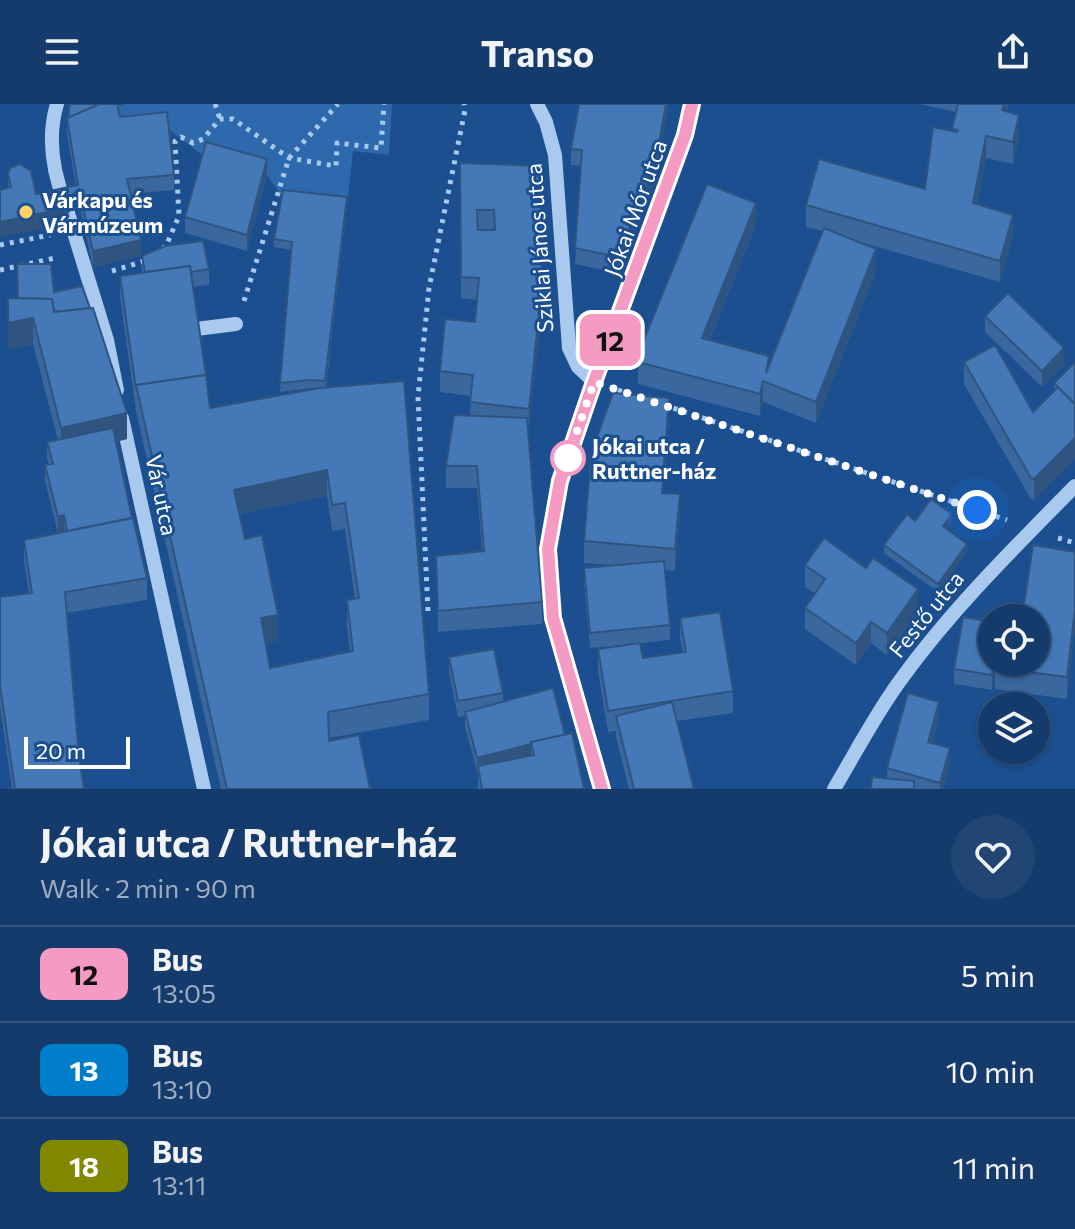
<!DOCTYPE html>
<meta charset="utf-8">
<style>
body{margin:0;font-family:Commissioner,sans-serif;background:#214673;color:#f1f3f6;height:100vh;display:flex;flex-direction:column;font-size:30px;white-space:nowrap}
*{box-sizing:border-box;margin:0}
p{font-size:26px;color:#9dadc1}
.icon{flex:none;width:44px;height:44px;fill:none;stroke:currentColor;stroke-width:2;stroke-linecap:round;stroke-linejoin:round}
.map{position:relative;height:685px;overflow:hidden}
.panel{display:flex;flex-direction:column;background:#143b6b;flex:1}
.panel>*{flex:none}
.badge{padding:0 16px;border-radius:12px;font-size:28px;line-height:52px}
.buttons{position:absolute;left:978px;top:500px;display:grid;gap:16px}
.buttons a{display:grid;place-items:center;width:72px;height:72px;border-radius:50%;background:#143b6b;box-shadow:0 2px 6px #0004,0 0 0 2px #33557e;font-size:40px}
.scale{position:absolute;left:24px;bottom:20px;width:106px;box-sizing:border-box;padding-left:8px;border:4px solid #fff;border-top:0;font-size:22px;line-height:28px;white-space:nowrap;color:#fff;-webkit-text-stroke:6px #1b4f8f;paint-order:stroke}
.you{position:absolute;width:40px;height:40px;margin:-20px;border:6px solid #fff;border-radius:50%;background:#1a73e8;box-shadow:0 0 0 12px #1a73e833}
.map>.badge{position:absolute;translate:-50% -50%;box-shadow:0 0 0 4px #fff}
.round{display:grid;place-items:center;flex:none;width:84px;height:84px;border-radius:42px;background:#214673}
.headline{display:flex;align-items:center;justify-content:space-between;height:136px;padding:0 40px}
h1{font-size:38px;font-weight:700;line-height:60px}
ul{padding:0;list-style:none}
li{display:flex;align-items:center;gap:24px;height:96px;padding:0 40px;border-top:2px solid #33557e}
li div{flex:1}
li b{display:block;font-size:30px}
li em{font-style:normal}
li .badge{min-width:88px;font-weight:700;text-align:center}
header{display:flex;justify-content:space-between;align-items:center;height:104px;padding:0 40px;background:#143b6b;font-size:36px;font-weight:700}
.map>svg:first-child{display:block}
</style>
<header><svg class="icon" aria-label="menu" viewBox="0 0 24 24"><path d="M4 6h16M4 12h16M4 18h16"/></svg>Transo<svg class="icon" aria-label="share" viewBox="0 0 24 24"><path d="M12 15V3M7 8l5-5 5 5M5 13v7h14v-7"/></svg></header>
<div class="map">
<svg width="1075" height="685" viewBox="0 0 1075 685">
<rect width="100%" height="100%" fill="#1b4f8f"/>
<!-- green -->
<path fill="#2e69ad" d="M125 0H392L389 51 353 47 347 102 283 94 267 71 206 54 167 24 121 29 116 9Z"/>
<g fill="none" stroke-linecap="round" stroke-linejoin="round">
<!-- path -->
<g stroke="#a9c9ee" stroke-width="5" stroke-dasharray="4 6" stroke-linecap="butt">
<path d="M215 0 220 15"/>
<path d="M0 141 50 131"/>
<path d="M162 145 166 142 179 112 175 37 181 33 193 39 203 35 220 15H233L289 54 336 62 337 39 381 44 384 0"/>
<path d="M0 166 55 154"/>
<path d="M112 167 148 156"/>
<path d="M244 197 289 54 338 0"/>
<path d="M618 286 639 293"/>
<path d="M664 301 1007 416"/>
<path d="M1058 434 1075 439"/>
<path d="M428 507 418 293 429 184 465 6 464 0"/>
</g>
<!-- minor -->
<g stroke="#a9c9ee" stroke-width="14">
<path d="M57 0C47 33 53 68 65 99"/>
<path d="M537 0 546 18 555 51 569 244 578 263 594 278"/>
<path d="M68 109 107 236 117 286"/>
<path d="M196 225 236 220"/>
<path d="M122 314 204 685"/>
<path d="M602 685 553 514 548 445 560 377 594 278 685 31 692 0"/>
<path d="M834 685C856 648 876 609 902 574 953 504 1014 444 1075 382"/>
</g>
</g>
<!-- wall -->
<g fill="#3a679d" fill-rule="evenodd">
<path d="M125 0 119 6 120 13 174 71V86L131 90 141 152 93 163 79 100 52 123 8 84V70L36 90 76 82 67 30V14Z"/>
<path d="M668 0 655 77 618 169 575 160 581 62 571 61V45Z"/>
<path d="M919 0H1008L1007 7 1019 32 1013 60 986 54 977 100 1013 132 1000 178 853 136 876 167 816 319 763 298 760 312 638 280V258L756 121 710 236 769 261 823 127 806 123V101L925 85 952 26 956 8Z"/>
<path d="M460 59 541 62 542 202 528 327 542 498V520L438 528 436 452 482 447 477 384H446V362L470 312 471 292 440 288V267L475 218 477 196 461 194Z"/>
<path d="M267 71 247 147 185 129V113Z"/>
<path d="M347 102 326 284 429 590V616L329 634V637L370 685H221L136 307 120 193V172L142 169V152L209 165V181L193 183 210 304 318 285 311 284 280 288 292 146 274 143V135ZM327 392 332 427 345 425 355 495 347 496V522L350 548 270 564 266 539 278 536 245 435 239 410Z"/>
<path d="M54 188 127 335 116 338 132 414 147 474V496L67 509 79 653 84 685H12L0 603V493L29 490 24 457V436L58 429 45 377V361H49L47 354V338L58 336 33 240 8 245 18 194Z"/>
<path d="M985 212 1064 260 1042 283 985 228Z"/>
<path d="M964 258 1033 308 1054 287V279L1075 258 1034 396 1031 395 964 280Z"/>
<path d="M669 316 663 389 680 412 675 467 665 466 670 521V536L640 539 643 554 683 548 680 535V514L733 587V609L677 617 694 685H629L616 633V627L608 628 598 567V545L634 540 590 544 584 480V464L613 461 584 459V437Z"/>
<path d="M915 417 952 418 947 425 967 448 938 488 884 449V441Z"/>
<path d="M1075 448 1067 595 995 585V567L992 586 954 580V565L992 558H1036Z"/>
<path d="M805 461 918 507 887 551 871 539 856 561 805 525V504L815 489 805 483Z"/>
<path d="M449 553 503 589V598L565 631 584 685H478V670L465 623V612L458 613 449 569Z"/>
<path d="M939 614 932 639 950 660 943 685H871L887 675V664Z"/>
</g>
<!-- shaded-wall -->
<g fill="#305480">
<path d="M666 0H668V4L655 77 618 169V153Z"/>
<path d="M1004 0H1008L1002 27V6Z"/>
<path d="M1019 11V32L1013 60V38Z"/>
<path d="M986 32V54L973 121V99Z"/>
<path d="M267 55V71L247 147V131Z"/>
<path d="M79 85V100L52 123 0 134V118Z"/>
<path d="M347 93V102L325 285V277Z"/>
<path d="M756 99V121L702 256V234Z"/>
<path d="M1013 111V132L1000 178V157Z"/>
<path d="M141 136V152L93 163V147Z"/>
<path d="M876 145V167L816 319V298Z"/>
<path d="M542 180V202L529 327V305Z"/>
<path d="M33 214V240L8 245V219Z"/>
<path d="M1064 244V260L1042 283V267Z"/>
<path d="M763 277V298L760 312V290Z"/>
<path d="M669 294V316L662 410V389Z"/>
<path d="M127 309V335L61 350V324Z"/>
<path d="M1075 334V356L1034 396V375Z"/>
<path d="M327 366V392L234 411V386Z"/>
<path d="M680 390V412L675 467V445Z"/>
<path d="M952 410V418L943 431V422Z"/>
<path d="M64 411V427L58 429V413Z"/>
<path d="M967 440V448L938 488V480Z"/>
<path d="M918 485V507L887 551V529Z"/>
<path d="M1075 505V527L1067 595V573Z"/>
<path d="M278 511V536L261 540V514Z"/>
<path d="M871 518V539L856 561V539Z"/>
<path d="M994 558H996L992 586V571Z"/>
<path d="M939 598V614L928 654V638Z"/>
<path d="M531 640V656L478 662 477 670V654Z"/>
<path d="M950 644V660L943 685H940V679Z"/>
</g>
<!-- building -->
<g fill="#4478b7" stroke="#305480" stroke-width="2" fill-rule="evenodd">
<path d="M70 0H100L68 14Z"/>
<path d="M100 0H117L120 13 167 8 174 71 127 75 141 136 93 147 79 85 52 107 0 118V86L11 83 8 70 10 64 20 60 31 67 36 90 78 81 67 14Z"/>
<path d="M579 0H666L655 61 618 153 575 144 582 46 571 45Z"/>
<path d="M958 0H1004L1002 6 1019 11 1013 38 986 32 973 99 1013 111 1000 157 806 101 819 55 925 85 933 23 957 28 958 26 952 25Z"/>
<path d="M206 38 267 55 247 131 185 113Z"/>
<path d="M460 59 541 62 542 180 529 305 470 298 473 271 440 267 445 215 475 218 479 174 461 173ZM477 106H494L495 126H478Z"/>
<path d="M707 80 756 99 702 234 769 252 766 269 824 124 876 145 816 298 763 277 760 290 638 258 643 238Z"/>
<path d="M283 86 347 93 325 277 311 276 280 279 292 138 274 135Z"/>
<path d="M203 137 209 165 191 168 190 162 145 168 142 152 165 142Z"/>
<path d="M17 160H51L54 188 82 182 90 204 54 208 52 195 18 194Z"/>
<path d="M190 162 206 271 136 281V285L120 172Z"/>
<path d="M1008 189 1064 244 1042 267 985 212Z"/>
<path d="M8 194 52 195 54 208 93 204 127 309 61 324 33 214 8 219Z"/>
<path d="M995 241 1033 308 1058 283 1075 300V334L1034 375 1031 374 964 258Z"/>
<path d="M1075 258V300L1054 279Z"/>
<path d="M206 271 210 304 320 284 404 277 429 590 328 608 329 637 359 631 370 685H227L136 281ZM327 366 332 401 345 399 359 494 347 496 353 547 270 564 261 514 278 511 262 431 245 435 234 386Z"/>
<path d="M613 289 669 294 662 389 680 390 675 445 584 437 591 350Z"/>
<path d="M454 311 527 314 542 498 438 507 436 452 484 447 477 362H446Z"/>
<path d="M113 324 132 414 67 427 64 411 58 413 45 361 53 360 47 338Z"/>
<path d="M931 395 952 410 943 422 967 440 938 480 884 441 907 410 915 417Z"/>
<path d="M133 414 147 474 65 488 79 653 84 685H15L0 581V493L32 489 24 436Z"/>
<path d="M824 434 866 464 873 454 918 485 887 529 871 518 856 539 805 504 825 475 805 461Z"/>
<path d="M1033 441 1075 448V505L1067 573 995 564 996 558H1036V514H1022Z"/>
<path d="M664 457 670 521 590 529 584 464Z"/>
<path d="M720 508 733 587 608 607 598 545 640 539 643 554 686 548 680 514Z"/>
<path d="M963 513 992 518V558H994L992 571 954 565Z"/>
<path d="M494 545 503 589 458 597 449 553Z"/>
<path d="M553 584 565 631 531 638V640L477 654 465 608Z"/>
<path d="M908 589 939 598 928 638 950 644 940 679 887 664Z"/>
<path d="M672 598 694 685H634L616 612Z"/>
<path d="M572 629 584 685H482L478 662 534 651 531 638Z"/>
<path d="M872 673 914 677V685H871Z"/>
</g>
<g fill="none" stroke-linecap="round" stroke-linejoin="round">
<defs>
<path id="line" d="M602 685 553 514 548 445 560 377 594 278 685 31 692 0"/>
</defs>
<!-- line casing -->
<use href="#line" stroke="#fff" stroke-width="18"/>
<!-- line -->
<use href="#line" stroke="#f59ac3" stroke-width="12"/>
<!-- walk -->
<path stroke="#fff" stroke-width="8" stroke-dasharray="0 14.4" d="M568 354 594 278 977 406"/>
</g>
<!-- markers -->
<circle fill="#ffd166" stroke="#1b4f8f" stroke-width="3" cx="26" cy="108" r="8"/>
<circle fill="#fff" stroke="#f59ac3" stroke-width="4" cx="568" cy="354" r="16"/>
<g text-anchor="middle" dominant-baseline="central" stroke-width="6" stroke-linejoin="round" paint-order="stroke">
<!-- poi labels -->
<g font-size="22" font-weight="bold" fill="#fff" stroke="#1b4f8f" text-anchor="start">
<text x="42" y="95">Várkapu és<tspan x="42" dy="25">Vármúzeum</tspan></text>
</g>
<!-- street labels -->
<g font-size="22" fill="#fff" stroke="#1b4f8f">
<text transform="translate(635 104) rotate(-70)">Jókai Mór utca</text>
<text transform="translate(539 144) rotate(-94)">Sziklai János utca</text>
<text transform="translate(162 391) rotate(78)">Vár utca</text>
<text transform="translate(926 510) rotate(-51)">Festő utca</text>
</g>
<!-- stop labels -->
<g font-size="22" font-weight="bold" fill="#fff" stroke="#1b4f8f" text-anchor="start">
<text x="592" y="341">Jókai utca /<tspan x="592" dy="25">Ruttner-ház</tspan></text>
</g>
</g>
</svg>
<div class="buttons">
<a><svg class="icon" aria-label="locate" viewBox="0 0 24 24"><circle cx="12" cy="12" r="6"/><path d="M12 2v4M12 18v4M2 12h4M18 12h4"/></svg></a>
<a><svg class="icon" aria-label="layers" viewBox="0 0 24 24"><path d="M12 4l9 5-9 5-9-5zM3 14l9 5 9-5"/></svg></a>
</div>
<div class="scale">20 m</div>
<div class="you" style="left:977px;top:406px"></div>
<b class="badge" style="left:610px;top:236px;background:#f59ac3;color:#111">12</b>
</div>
<section class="panel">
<div class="headline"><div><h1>Jókai utca / Ruttner-ház</h1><p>Walk · 2 min · 90 m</p></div><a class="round"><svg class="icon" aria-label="heart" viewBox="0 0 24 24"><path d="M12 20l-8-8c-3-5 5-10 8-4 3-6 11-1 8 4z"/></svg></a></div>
<ul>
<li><span class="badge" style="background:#f59ac3;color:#111">12</span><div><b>Bus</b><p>13:05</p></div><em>5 min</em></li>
<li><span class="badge" style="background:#007ecc;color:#fff">13</span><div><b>Bus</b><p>13:10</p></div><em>10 min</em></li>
<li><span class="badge" style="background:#808800;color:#fff">18</span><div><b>Bus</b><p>13:11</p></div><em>11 min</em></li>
</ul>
</section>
